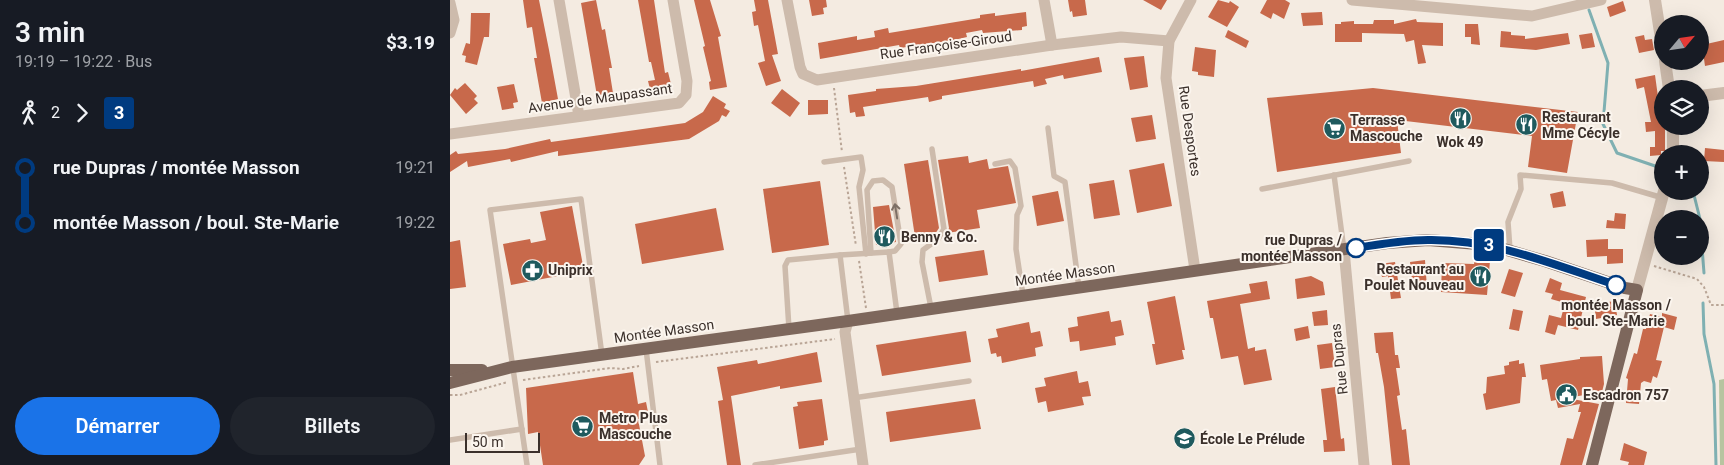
<!DOCTYPE html>
<html lang="fr">
<meta charset="utf-8">
<style>
body{margin:0;font-family:Roboto,sans-serif;background:#20242c;color:#f1f3f6;height:100vh;display:flex;flex-direction:column;font-size:19px;white-space:nowrap}
*{box-sizing:border-box;margin:0}
p{font-size:16px;color:#9ea1a6}
.icon{flex:none;width:28px;height:28px;fill:none;stroke:currentColor;stroke-width:2;stroke-linecap:round;stroke-linejoin:round}
.map{position:relative;flex:1;overflow:hidden}
.sheet{display:flex;flex-direction:column;background:#171b24;width:450px}
.sheet>*{flex:none}
.badge{padding:0 10px;border-radius:4px;font-size:18px;line-height:32px}
.needle{width:32px;rotate:61deg}
.buttons{position:absolute;left:1204px;top:15px;display:grid;gap:10px}
.buttons a{display:grid;place-items:center;width:55px;height:55px;border-radius:50%;background:#171b24;box-shadow:0 5px 20px #0002;font-size:25px}
.scale{position:absolute;left:15px;bottom:12px;width:75px;box-sizing:border-box;padding-left:5px;border:2px solid #3b302b;border-top:0;font-size:14px;line-height:18px;white-space:nowrap;color:#3b302b;-webkit-text-stroke:4px #fbf5ee;paint-order:stroke}
.map>.badge{position:absolute;translate:-50% -50%;box-shadow:0 0 0 2px #fff}
.legs{display:flex;align-items:center;gap:8px;height:55px;padding:0 15px;font-size:16px}
.legs p{margin-inline-start:auto}
.head{display:flex;align-items:center;justify-content:space-between;height:85px;padding:0 15px}
h1{font-size:28px;font-weight:600;line-height:38px}
.action{display:flex;gap:10px;margin-top:auto;padding:10px 15px}
.action a{flex:1;height:58px;border-radius:30px;background:#1a73e8;color:#fff;font-size:20px;font-weight:600;line-height:58px;text-align:center}
.action a+a{background:#20242c;color:#f1f3f6}
ul{padding:0 15px;list-style:none}
li{display:flex;align-items:center;gap:18px;height:55px;font-size:19px}
li i{display:grid;place-items:center;width:8px;height:100%;margin:0 6px;background:currentColor}
li i::after{content:'';width:12px;height:12px;margin:-6px;border:4px solid;border-radius:50%;background:#171b24}
li p{margin-inline-start:auto}
li:first-child i{background:linear-gradient(#0000 50%,currentColor 0)}
li:last-child i{background:linear-gradient(currentColor 50%,#0000 0)}
main{display:flex;flex:1;min-height:0}
.map>svg:first-child{display:block}
</style>
<main>
<section class="sheet">
<div class="head"><div><h1>3 min</h1><p>19:19 – 19:22 · Bus</p></div><b>$3.19</b></div>
<div class="legs"><svg class="icon" aria-label="walk" viewBox="0 0 24 24"><circle cx="13" cy="4" r="2"/><path d="M13 8l-2 6 4 7M11 14l-3 7M7 12l3-4h3l4 4"/></svg>2<svg class="icon" aria-label="forward" viewBox="0 0 24 24"><path d="M9 5l7 7-7 7"/></svg><b class="badge" style="background:#003b80;color:#fff">3</b></div>
<ul>
<li><i style="color:#003b80"></i><b>rue Dupras / montée Masson</b><p>19:21</p></li>
<li><i style="color:#003b80"></i><b>montée Masson / boul. Ste-Marie</b><p>19:22</p></li>
</ul>
<div class="action"><a>Démarrer</a><a>Billets</a></div>
</section>
<div class="map">
<svg width="1274" height="465" viewBox="0 0 1274 465">
<rect width="100%" height="100%" fill="#f4ebe1"/>
<!-- green -->
<path fill="#b8c4a0" d="M1274 379V465H1270L1269 380Z"/>
<g fill="none" stroke-linecap="round" stroke-linejoin="round">
<!-- stream -->
<g stroke="#7fb0b2" stroke-width="3">
<path d="M1139 10 1158 63 1153 124 1167 153 1211 168"/>
<path d="M1243 191 1250 219"/>
<path d="M1250 221 1254 273"/>
<path d="M1253 303 1254 334 1264 384 1266 465"/>
</g>
</g>
<!-- building -->
<g fill="#c8694b">
<path d="M73 0H89L99 50 108 99 92 103 84 58H87L82 27 77 28Z"/>
<path d="M146 0 152 30 155 29 157 41 162 68H159L163 93 147 96 131 3Z"/>
<path d="M188 0H204L215 73 218 72 221 84 200 89 198 81 205 80 201 62H199Z"/>
<path d="M244 0H260L271 36 268 37 277 87 260 90 259 82 261 81 253 47 255 46Z"/>
<path d="M304 0H318L328 54 322 55 331 81 316 86 308 63 315 61 308 25 304 26 302 12 306 11Z"/>
<path d="M359 0H376L377 7 373 8 374 14 362 16Z"/>
<path d="M618 0H635L637 15 623 17 622 11 620 12Z"/>
<path d="M693 0H717L711 10Z"/>
<path d="M768 0 779 3 780 1 789 7 777 27 758 17Z"/>
<path d="M817 0H835L840 3 834 19 823 13 821 19 810 13Z"/>
<path d="M1173 1 1176 11 1160 17 1157 7Z"/>
<path d="M576 12 577 26 572 27V30L533 33 532 30 516 33 517 37 504 40 450 48 449 45 370 59 368 43 407 36V40L425 37 424 31 438 28 439 33 530 18V15L545 13V16Z"/>
<path d="M872 12 873 25 853 26 851 13Z"/>
<path d="M21 13H40L39 37H34L27 65 15 62 16 56 12 55 16 43 20 44Z"/>
<path d="M966 19 967 22 993 23V46L972 45 976 63 968 64 964 40 956 42 954 34 912 33V42H885V24H891V22L904 21V24H923L924 20H944V24Z"/>
<path d="M1015 24H1028L1030 45 1021 44V37H1015Z"/>
<path d="M778 30 799 41 796 48 775 37Z"/>
<path d="M1051 31 1061 32V35L1075 36V39L1118 33 1120 44 1086 50 1050 47Z"/>
<path d="M1142 33 1145 47 1132 49 1129 35Z"/>
<path d="M1194 35 1195 40 1202 39 1204 50 1189 53 1185 37Z"/>
<path d="M1274 40V62L1255 66 1252 45Z"/>
<path d="M745 47 766 50 764 77 748 75V72L742 71Z"/>
<path d="M694 56 698 87 680 90 674 58Z"/>
<path d="M649 57 652 72 614 79 613 75 595 79 597 84 584 87 583 81 492 96V99L479 102 478 97 413 107 415 116 406 117 405 112 400 113 398 95 426 91V89L466 86 571 69V71Z"/>
<path d="M1205 75 1212 126H1215V151H1211V155L1200 156V147H1205V131L1196 132 1195 122H1201L1194 87 1187 89 1185 79Z"/>
<path d="M15 83 27 96 24 99 28 103 16 114 0 95 5 88 7 90Z"/>
<path d="M64 84 68 102 63 103 64 108 52 110 47 87Z"/>
<path d="M923 88 1128 112 1117 173 1078 167 1082 136 947 120 951 153 827 172 817 98Z"/>
<path d="M332 89 350 103 340 117 321 103Z"/>
<path d="M263 96 276 104 274 108 280 111 276 117 272 115 269 121 239 139 108 156V151L61 162 60 159 18 167 17 161 0 172V155L6 151 8 154 55 149 100 139 101 142 235 123 253 112Z"/>
<path d="M358 100H378V114L358 115Z"/>
<path d="M702 115 706 139 686 142 681 118Z"/>
<path d="M1255 148 1274 150V162L1254 161Z"/>
<path d="M518 156 519 163 537 159 539 169 558 166 566 203 527 210 530 228 497 233 499 228 488 160Z"/>
<path d="M478 160 489 228 485 234 465 237 454 164Z"/>
<path d="M714 163 722 206 687 213 679 170Z"/>
<path d="M664 180 670 215 644 219 639 184Z"/>
<path d="M370 181 379 245 322 253 313 189Z"/>
<path d="M608 191 614 221 587 226 582 196Z"/>
<path d="M1113 191 1116 206 1103 208 1100 194Z"/>
<path d="M439 205 446 242 440 243V246L432 247 431 244 426 245 423 207Z"/>
<path d="M122 206 134 271 61 285 53 244 80 239 81 243 96 240 90 212Z"/>
<path d="M266 208 274 250 192 264 185 224Z"/>
<path d="M1165 213 1176 214 1175 229 1156 228 1157 220 1164 221Z"/>
<path d="M1158 239V249H1173V263L1157 264V256L1137 257 1136 240Z"/>
<path d="M10 240 16 287 0 289V242Z"/>
<path d="M534 250 538 275 489 282 485 257Z"/>
<path d="M975 260 977 288 963 289 960 262Z"/>
<path d="M1025 260 1040 261 1037 295 991 292 992 263 1024 264Z"/>
<path d="M945 262 951 298 941 299 938 276 932 277 929 264Z"/>
<path d="M1059 269 1073 273 1065 297 1051 293Z"/>
<path d="M861 276 873 282 875 295 847 299 845 279Z"/>
<path d="M1100 278 1112 283 1110 290 1136 297 1128 330 1108 325 1105 335 1095 332 1099 315 1111 318 1115 303 1101 299 1103 294 1095 292Z"/>
<path d="M817 281 820 299 790 304 798 349 805 347V351L816 349 822 380 794 385 788 356 771 359 763 318H760L757 301 801 293 799 284Z"/>
<path d="M725 296 735 350H732L734 359 706 365 702 344H705L697 302Z"/>
<path d="M1165 301 1167 315 1146 319 1144 304Z"/>
<path d="M1063 309 1073 311 1069 331 1059 329Z"/>
<path d="M877 310 878 325 864 326 862 312Z"/>
<path d="M659 311 661 322 671 320 674 335 665 337 666 345 630 351 629 341 620 342 618 328 628 326 627 317Z"/>
<path d="M1212 313 1227 317 1224 330 1214 327 1206 360 1212 361 1207 378 1203 376 1201 383 1194 381 1191 383 1189 404 1176 403 1178 379 1176 378 1184 353 1187 354 1193 329H1196L1200 314 1212 317Z"/>
<path d="M579 322 581 333 590 331 593 346 585 348 586 356 552 363 551 356 547 357 546 353 541 354 538 339 548 337 546 329Z"/>
<path d="M858 326 860 338 846 341 844 329Z"/>
<path d="M516 331 521 362 432 376 426 345Z"/>
<path d="M943 332 945 355H948L950 368H946L950 395 947 396 952 430 956 429 960 465H942L934 387 928 353H926L924 333Z"/>
<path d="M882 343 885 367 870 369 867 345Z"/>
<path d="M367 352 372 382 330 389V386L281 396 291 465H277L268 401 273 400 267 367 307 360 308 364Z"/>
<path d="M1152 356 1154 384 1152 392 1117 398 1149 404 1132 465H1110L1117 438 1123 439 1131 412H1128L1130 404 1108 408 1106 400 1101 401 1097 379 1092 380 1090 365 1130 359V357Z"/>
<path d="M1069 360V364L1074 363 1076 377H1072L1070 403 1036 410 1033 394 1036 393 1037 377 1055 374 1054 366 1059 365V362Z"/>
<path d="M627 371 629 383 638 381 641 396 632 397 634 405 598 412 596 401 588 403 585 388 596 386 594 378Z"/>
<path d="M183 372 188 404 196 402 199 417 188 419 195 456 189 465H93L88 432 78 434 76 388Z"/>
<path d="M885 387 891 439 894 438 895 451 874 452 873 440H877L871 389Z"/>
<path d="M372 399 378 440 374 441V445L349 449 343 407 348 406 347 402Z"/>
<path d="M525 399 531 429 440 442 436 412Z"/>
<path d="M1174 443 1197 452 1194 465H1178L1179 462 1170 460Z"/>
</g>
<g fill="none" stroke-linecap="round" stroke-linejoin="round">
<!-- path -->
<g stroke="#b9a596" stroke-width="2" stroke-dasharray="2.5 2.5" stroke-linecap="butt">
<path d="M384 88 392 152"/>
<path d="M394 167 406 246"/>
<path d="M409 261 416 308"/>
<path d="M1204 266 1247 279 1254 287 1261 305H1274"/>
<path d="M206 362 385 339"/>
<path d="M73 380 160 368 173 369 189 366"/>
<path d="M0 395H10L58 382"/>
</g>
<!-- service -->
<g stroke="#cdbbac" stroke-width="5.5">
<path d="M598 128 604 176 615 182 629 288"/>
<path d="M374 162 411 157 413 170 409 187 416 254"/>
<path d="M545 164 560 161 565 168 571 206 567 215 566 249 573 295"/>
<path d="M884 175 894 250"/>
<path d="M812 189 959 161"/>
<path d="M1060 250 1058 222 1071 189 1070 175 1162 183 1213 198"/>
<path d="M421 253 417 190 423 181 433 180 442 187 451 244 445 251 439 252"/>
<path d="M390 255 439 252 447 313"/>
<path d="M481 308 472 262 473 250 488 239 494 229 482 149"/>
<path d="M339 329 335 266 338 260 390 255 398 321"/>
<path d="M196 349 210 465"/>
<path d="M403 398 519 381"/>
<path d="M0 440 72 429"/>
<path d="M77 465 40 210 131 199 152 355"/>
<path d="M305 465 411 449"/>
</g>
<!-- minor -->
<g stroke="#cdbbac" stroke-width="11">
<path d="M109 0 129 116"/>
<path d="M337 0 350 67 353 74 367 80 602 45 671 37 719 41"/>
<path d="M594 0 602 45"/>
<path d="M741 0 719 41 716 78 745 270"/>
<path d="M902 0 1082 16 1151 0"/>
<path d="M0 3 4 20 0 33"/>
<path d="M0 134 229 103 236 95 237 81 223 0"/>
<path d="M894 250 914 465"/>
<path d="M398 321 395 332 413 465"/>
</g>
<!-- tertiary -->
<g stroke="#cdbbac" stroke-width="12">
<path d="M1205 0 1212 45"/>
<path d="M1215 61 1219 89"/>
<path d="M1250 96 1274 93"/>
<path d="M1223 154V126"/>
<path d="M1187 290 1214 191"/>
</g>
<!-- primary -->
<g stroke="#7d675c" stroke-width="12">
<path d="M0 370H32"/>
<path d="M0 383 62 367 398 321 937 243 978 240 1040 245 1095 261 1175 288 1187 290 1142 465"/>
</g>
</g>
<!-- one-way arrows -->
<defs><path id="oneway-shaft" d="M-6 0H5M1.5-3L5.5 0L1.5 3" fill="none" stroke-width="1.6" stroke-linecap="round" stroke-linejoin="round" transform="scale(1.25)"/></defs>
<use stroke="#7d6f65" href="#oneway-shaft" transform="translate(446 211) rotate(-99)"/>
<g fill="none" stroke-linecap="round" stroke-linejoin="round">
<defs>
<path id="line-1" d="M906 248C930 244 954 240 978 240 1044 239 1105 265 1166 285"/>
</defs>
<!-- line-1 casing -->
<use href="#line-1" stroke="#fff" stroke-width="11"/>
<!-- line-1 -->
<use href="#line-1" stroke="#003b80" stroke-width="8"/>
</g>
<!-- icons -->
<defs>
<symbol id="restaurant-disc" viewBox="-11 -11 22 22"><circle r="9.5" fill="#1f5a5e" stroke="#fbf5ee"/><path d="M-5-6h1v4h1v-4h1v4h1v-4h1v5L-1.5 .5V6h-2V.5L-5-1ZM5-6V6H3V1.5H1.5Q1.5-4 5-6Z" fill="#fff"/></symbol>
<symbol id="supermarket-disc" viewBox="-11 -11 22 22"><circle r="9.5" fill="#1f5a5e" stroke="#fbf5ee"/><path d="M-6-5.5h2.5l.6 2H6L4.5 2H-2.5L-4.4-4H-6ZM-1.5 3.2a1.3 1.3 0 1 0 .1 0ZM3 3.2a1.3 1.3 0 1 0 .1 0Z" fill="#fff"/></symbol>
<symbol id="pharmacy-disc" viewBox="-11 -11 22 22"><circle r="9.5" fill="#1f5a5e" stroke="#fbf5ee"/><path d="M-2-6h4v4h4v4h-4v4h-4v-4h-4v-4h4Z" fill="#fff"/></symbol>
<symbol id="civic-disc" viewBox="-11 -11 22 22"><circle r="9.5" fill="#1f5a5e" stroke="#fbf5ee"/><path d="M-.6-6.5H3V-4.5H.6V-3L4-1V1h2V6H-6V1h2V-1L-.6-3ZM-1.2 2.5V6h2.4V2.5Z" fill="#fff"/></symbol>
<symbol id="school-disc" viewBox="-11 -11 22 22"><circle r="9.5" fill="#1f5a5e" stroke="#fbf5ee"/><path d="M0-5L7-2L0 1L-7-2ZM-4 1L0 2.5L4 1V4Q0 6-4 4Z" fill="#fff"/></symbol>
</defs>
<g fill-rule="evenodd">
<use href="#restaurant-disc" x="998" y="106" width="25" height="25"/>
<use href="#restaurant-disc" x="1064" y="112" width="25" height="25"/>
<use href="#supermarket-disc" x="872" y="116" width="25" height="25"/>
<use href="#restaurant-disc" x="422" y="224" width="25" height="25"/>
<use href="#pharmacy-disc" x="70" y="258" width="25" height="25"/>
<use href="#restaurant-disc" x="1018" y="264" width="25" height="25"/>
<use href="#civic-disc" x="1104" y="382" width="25" height="25"/>
<use href="#supermarket-disc" x="120" y="414" width="25" height="25"/>
<use href="#school-disc" x="722" y="426" width="25" height="25"/>
</g>
<!-- markers -->
<g fill="#fff" stroke="#003b80" stroke-width="2.5">
<circle cx="906" cy="248" r="9"/>
<circle cx="1166" cy="285" r="9"/>
</g>
<g text-anchor="middle" dominant-baseline="central" stroke-width="4" stroke-linejoin="round" paint-order="stroke">
<!-- street labels -->
<g font-size="14" fill="#3b302b" stroke="#fbf5ee">
<text transform="translate(496 45) rotate(-8)">Rue Françoise-Giroud</text>
<text transform="translate(150 98) rotate(-8)">Avenue de Maupassant</text>
<text transform="translate(740 131) rotate(82)">Rue Desportes</text>
<text transform="translate(615 274) rotate(-8)">Montée Masson</text>
<text transform="translate(214 331) rotate(-8)">Montée Masson</text>
<text transform="translate(889 359) rotate(-96)">Rue Dupras</text>
</g>
<!-- poi labels -->
<g font-size="14" font-weight="bold" fill="#3b302b" stroke="#fbf5ee" text-anchor="start">
<text x="1092" y="117">Restaurant<tspan x="1092" dy="16">Mme Cécyle</tspan></text>
<text x="900" y="120">Terrasse<tspan x="900" dy="16">Mascouche</tspan></text>
<text x="1010" y="142" text-anchor="middle">Wok 49</text>
<text x="451" y="237">Benny &amp; Co.</text>
<text x="1014" y="269" text-anchor="end">Restaurant au<tspan x="1014" dy="16">Poulet Nouveau</tspan></text>
<text x="98" y="270">Uniprix</text>
<text x="1133" y="395">Escadron 757</text>
<text x="149" y="418">Metro Plus<tspan x="149" dy="16">Mascouche</tspan></text>
<text x="750" y="439">École Le Prélude</text>
</g>
<!-- stop labels -->
<g font-size="14" font-weight="bold" fill="#3b302b" stroke="#fbf5ee" text-anchor="end">
<text x="892" y="240">rue Dupras /<tspan x="892" dy="16">montée Masson</tspan></text>
<text x="1166" y="305" text-anchor="middle">montée Masson /<tspan x="1166" dy="16">boul. Ste-Marie</tspan></text>
</g>
</g>
</svg>
<div class="buttons">
<a><svg class="needle" viewBox="-14 -14 28 28"><path d="M0-13l5 13h-10z" fill="#e53935"/><path d="M0 13l5-13h-10z" fill="#9ea1a6"/></svg></a>
<a><svg class="icon" aria-label="layers" viewBox="0 0 24 24"><path d="M12 4l9 5-9 5-9-5zM3 14l9 5 9-5"/></svg></a>
<a>+</a>
<a>−</a>
</div>
<div class="scale">50 m</div>
<b class="badge" style="left:1039px;top:245px;background:#003b80;color:#fff">3</b>
</div>
</main>
